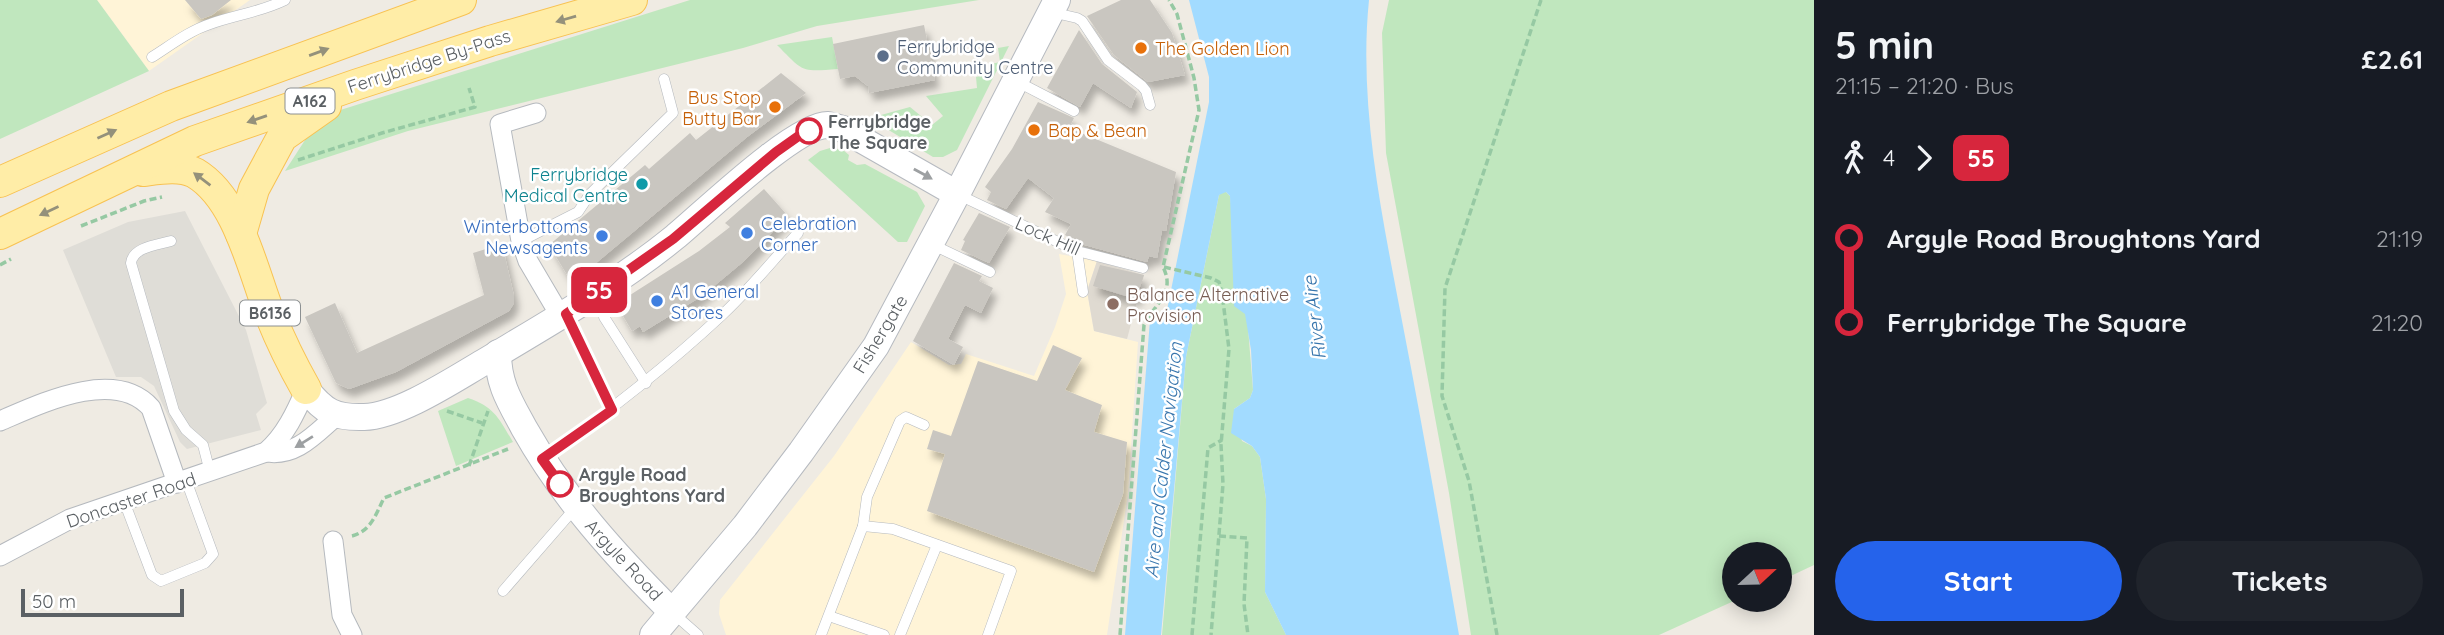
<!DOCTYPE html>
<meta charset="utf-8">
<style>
body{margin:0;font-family:Quicksand,sans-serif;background:#20242c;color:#f1f3f6;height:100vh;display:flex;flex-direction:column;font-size:26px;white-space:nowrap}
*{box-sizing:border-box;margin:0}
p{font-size:23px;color:#9ea1a6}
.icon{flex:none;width:38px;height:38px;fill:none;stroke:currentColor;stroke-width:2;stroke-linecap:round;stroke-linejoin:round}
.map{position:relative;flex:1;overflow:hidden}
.side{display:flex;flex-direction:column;background:#171b24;width:630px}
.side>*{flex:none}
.badge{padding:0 14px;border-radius:10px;font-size:24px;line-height:46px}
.needle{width:46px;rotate:68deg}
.tools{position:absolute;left:1722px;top:542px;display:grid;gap:14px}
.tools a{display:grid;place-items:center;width:70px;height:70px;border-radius:50%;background:#171b24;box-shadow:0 4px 18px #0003;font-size:35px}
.scale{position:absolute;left:21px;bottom:18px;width:163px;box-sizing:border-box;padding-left:7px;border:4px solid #5b6064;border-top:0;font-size:19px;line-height:24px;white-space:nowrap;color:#5b6064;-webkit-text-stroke:5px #fff;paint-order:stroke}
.map>.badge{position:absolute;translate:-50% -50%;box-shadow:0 0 0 4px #fff}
.legs{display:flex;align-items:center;gap:10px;height:77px;padding:0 21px;font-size:23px}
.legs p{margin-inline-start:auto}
.overview{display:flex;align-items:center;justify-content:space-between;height:119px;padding:0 21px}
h1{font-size:38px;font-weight:700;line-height:52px}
.action{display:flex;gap:14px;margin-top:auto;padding:14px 21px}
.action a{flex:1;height:80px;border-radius:42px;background:#2563eb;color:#fff;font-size:28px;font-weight:700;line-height:80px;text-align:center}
.action a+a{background:#20242c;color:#f1f3f6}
ul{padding:0 21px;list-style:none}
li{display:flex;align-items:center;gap:24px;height:84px;font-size:26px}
li i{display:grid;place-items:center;width:10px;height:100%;margin:0 9px;background:currentColor}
li i::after{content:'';width:18px;height:18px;margin:-9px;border:5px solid;border-radius:50%;background:#171b24}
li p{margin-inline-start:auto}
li:first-child i{background:linear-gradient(#0000 50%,currentColor 0)}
li:last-child i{background:linear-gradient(currentColor 50%,#0000 0)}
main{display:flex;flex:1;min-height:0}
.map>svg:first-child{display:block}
</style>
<main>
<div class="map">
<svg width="1814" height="635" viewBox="0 0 1814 635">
<defs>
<filter id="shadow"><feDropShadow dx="4.5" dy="8" stdDeviation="3.5" flood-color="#0004"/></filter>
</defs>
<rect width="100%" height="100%" fill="#efebe3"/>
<!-- commercial -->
<g fill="#fff4d7">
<path d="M97 0H250L149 71Z"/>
<path d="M1059 254 1097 261 1087 291 1094 331 1138 342 1128 493 1107 635H726L719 614 720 600 834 456 911 342 949 365 961 364 966 354 1034 376 1055 327 1066 294Z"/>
</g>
<!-- industrial -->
<path fill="#dfddd7" d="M185 211 246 330 267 403 256 414 261 430 187 449 180 442 154 386 141 377H116L63 250 128 222Z"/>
<!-- education -->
<path fill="#dfdad1" d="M1097 261 1144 275 1127 339 1094 331 1087 291Z"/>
<!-- green -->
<g fill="#c0e7be">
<path d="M0 0H97L149 71 0 139Z"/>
<path d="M690 0H979L817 26 743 48 408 131 285 171 307 137 334 112Z"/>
<path d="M1389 0H1814V565L1780 581V555H1734V600H1736L1659 635H1471L1449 493 1386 153 1382 33Z"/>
<path d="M832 37 838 69C800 72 804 72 777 45Z"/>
<path d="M1009 46 957 150 943 157H933L887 129 881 115 910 107 932 125 943 116 926 96 977 88 976 77 992 74 991 64 1000 62 998 48Z"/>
<path d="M830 148 843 150 849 155 848 160 857 165 865 164 917 192 925 206 907 242H898L808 160 820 151Z"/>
<path d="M1222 192H1226L1230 196 1248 328 1253 390 1250 398 1234 409 1242 441 1252 446 1260 457 1266 499 1265 592 1286 635H1162L1186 357 1219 195Z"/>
<path d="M468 398C495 407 499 419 513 442L456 466 438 411Z"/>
</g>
<!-- water -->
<path fill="#a2dbff" d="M1189 0H1369C1358 108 1383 220 1403 326 1423 429 1441 532 1459 635H1286L1265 592 1266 499 1260 457 1252 446 1231 433 1234 409 1250 398 1253 390 1251 350 1245 314 1234 306 1230 196 1226 192 1219 195 1186 357 1161 635H1125L1150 320 1167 310 1209 102V77Z"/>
<!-- building -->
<g fill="#c9c6c0" filter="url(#shadow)">
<path d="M185 0H231L212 15 201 19Z"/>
<path d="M1121 0H1150L1172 33 1185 75 1148 82 1114 55 1087 16Z"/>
<path d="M924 25 935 80 869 93 868 86 855 76 840 79 833 44Z"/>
<path d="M1079 30 1102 64 1137 92 1131 108 1093 83 1080 107 1047 88Z"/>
<path d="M781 73 806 93 747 137 572 283 549 245 645 165 649 169 690 133 696 140Z"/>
<path d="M1038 102 1074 118 1069 128 1176 172 1166 231 1162 230 1157 258 1149 256 1147 262 1081 244 1065 235 1071 224 1045 212 1054 198 1028 178 1006 209 987 200 991 192 985 187 1012 149Z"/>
<path d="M764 189 788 216 744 261 702 296 643 332 640 326 632 331 616 304 699 251 730 227 725 223Z"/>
<path d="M979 213 1010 227 989 263 961 250 965 241 963 240Z"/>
<path d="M502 244 514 296V303L509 311 396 372 349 389 336 383 305 317 335 303 357 353 484 295 473 253Z"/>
<path d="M954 263 982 276 979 281 993 288 981 313 965 305 948 339 963 347 954 365 913 341Z"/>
<path d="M1100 265 1144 275 1136 299 1093 286Z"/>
<path d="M1053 345 1082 358 1065 390 1102 405 1094 432 1127 442 1123 494 1094 572 927 511 945 454 927 449 933 430 951 436 978 361 1037 381Z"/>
</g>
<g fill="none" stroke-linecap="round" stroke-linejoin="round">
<defs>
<g id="lane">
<path d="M1051 12 1077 18 1082 21 1108 60 1142 86 1146 91 1150 105"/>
<path d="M152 57C171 45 189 31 210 24 235 15 261 12 285 0"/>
<path d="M1016 81 1074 111"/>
<path d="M959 195 1077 251 1143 268"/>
<path d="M171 241C157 245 133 247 131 263L174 411 186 430 203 445 210 472"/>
<path d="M521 241 578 212 590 194 673 113 664 79"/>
<path d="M931 244 990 272"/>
<path d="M1077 251 1083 292"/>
<path d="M566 314 612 410"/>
<path d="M604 317 646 383"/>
<path d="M542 459C606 414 664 369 722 315 749 290 773 260 798 233"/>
<path d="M124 501 152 575 161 581 205 563 213 554 186 480"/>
<path d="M863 526 867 497 900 421 906 417 924 425"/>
<path d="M503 591 576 507"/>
<path d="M673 613 698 635"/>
<path d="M829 616 884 635"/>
<path d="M821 635 863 526 893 529 1011 571 988 635"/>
<path d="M900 635 937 545"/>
</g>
<g id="street">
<path d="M536 113 500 124 521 241 528 261 561 317"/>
<path d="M0 421C40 404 115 367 151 408L177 483"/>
<path d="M266 452C296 457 315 434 336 416"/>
<path d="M333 541 342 615 352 635"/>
<path d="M0 556 70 519 266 452C285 436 296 412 306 389"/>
</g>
<g id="secondary">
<path d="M498 353C498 384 510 402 524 428 564 499 615 555 672 612"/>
<path d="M306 389C324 412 335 418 364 417 399 416 453 380 484 362 549 323 616 285 675 237 703 214 796 124 828 125 832 126 839 128 843 129L957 194"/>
<path d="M653 635 745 526 801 452 876 346 957 194 1057 0"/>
</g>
<g id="primary">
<path d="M143 171C159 169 180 165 195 173 239 199 253 273 271 317 281 342 293 366 306 389"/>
<path d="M0 182 171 106 461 0"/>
<path d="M0 234 195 141 355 85 490 41 632 0"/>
<path d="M241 234 254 189 282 137 326 106"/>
</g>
</defs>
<!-- lane casing -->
<use href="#lane" stroke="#b5b9be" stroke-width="11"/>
<!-- street casing -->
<use href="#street" stroke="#b5b9be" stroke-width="21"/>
<!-- secondary casing -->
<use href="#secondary" stroke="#b6bac0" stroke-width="28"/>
<!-- primary casing -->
<use href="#primary" stroke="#f8c252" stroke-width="32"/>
<!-- path -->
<g stroke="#96c9a3" stroke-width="3.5" stroke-dasharray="7 3.5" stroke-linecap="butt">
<path d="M298 160 382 133 475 107 469 88"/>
<path d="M81 226 144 201 162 197"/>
<path d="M0 265 11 259"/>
<path d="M1164 267 1211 278 1219 282 1222 293 1229 349 1221 445 1223 484 1211 635"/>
<path d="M447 411 482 423"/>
<path d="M469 466 488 411"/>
<path d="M352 536C371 531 376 514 384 498L508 449"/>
<path d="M1219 536 1247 538 1244 604 1248 635"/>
<path d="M1120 635 1144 325C1155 303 1176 293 1163 267L1199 110 1194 78 1177 14 1169 0"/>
<path d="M1192 635 1208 448 1222 440"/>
<path d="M1497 635 1469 481 1442 396 1445 288 1541 0"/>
</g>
<!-- lane -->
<use href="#lane" stroke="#fff" stroke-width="10"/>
<!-- street -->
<use href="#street" stroke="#fff" stroke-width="19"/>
<!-- secondary -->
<use href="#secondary" stroke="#fff" stroke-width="26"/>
<!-- primary -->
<use href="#primary" stroke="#ffeda7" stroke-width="30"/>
</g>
<!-- one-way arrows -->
<defs><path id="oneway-solid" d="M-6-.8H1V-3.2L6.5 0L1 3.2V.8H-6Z" transform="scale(1.75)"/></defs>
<g fill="#94917b">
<use href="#oneway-solid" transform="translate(566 19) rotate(164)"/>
<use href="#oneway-solid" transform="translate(319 52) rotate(-20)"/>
<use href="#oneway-solid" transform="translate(257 119) rotate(161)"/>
<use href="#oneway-solid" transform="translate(107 134) rotate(-24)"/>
<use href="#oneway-solid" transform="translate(202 179) rotate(-143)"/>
<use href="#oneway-solid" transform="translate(49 211) rotate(155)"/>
</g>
<g fill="#9da0a2">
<use href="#oneway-solid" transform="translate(923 174) rotate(29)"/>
<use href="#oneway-solid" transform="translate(304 442) rotate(148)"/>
</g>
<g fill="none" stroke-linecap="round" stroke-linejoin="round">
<defs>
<path id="line-1" d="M560 484 542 459 612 410 566 314 673 239 776 152 800 135 809 131"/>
</defs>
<!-- line-1 casing -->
<use href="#line-1" stroke="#fff" stroke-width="16"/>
<!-- line-1 -->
<use href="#line-1" stroke="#d7263d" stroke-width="10"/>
</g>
<!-- markers -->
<g fill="#e8710a" stroke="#fff" stroke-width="2.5">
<circle cx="1141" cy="48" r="7"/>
<circle cx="775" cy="107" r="7"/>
<circle cx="1034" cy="130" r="7"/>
</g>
<circle fill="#5c6f8a" stroke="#fff" stroke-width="2.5" cx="883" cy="56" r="7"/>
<g fill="#fff" stroke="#d7263d" stroke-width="3.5">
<circle cx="809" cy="131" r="12"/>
<circle cx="560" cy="484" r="12"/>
</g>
<circle fill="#0f9aa8" stroke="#fff" stroke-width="2.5" cx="642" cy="184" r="7"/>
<g fill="#3f7fe0" stroke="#fff" stroke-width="2.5">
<circle cx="747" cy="233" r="7"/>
<circle cx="602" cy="236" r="7"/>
<circle cx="657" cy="301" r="7"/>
</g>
<circle fill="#8d6e63" stroke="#fff" stroke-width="2.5" cx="1113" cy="304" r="7"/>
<g text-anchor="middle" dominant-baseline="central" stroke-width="5" stroke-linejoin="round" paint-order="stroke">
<!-- shield labels -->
<g fill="#fff" stroke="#8c9092" stroke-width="2">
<rect x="285.5" y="88.5" width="49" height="25" rx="5"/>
<rect x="240" y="300.5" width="60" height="25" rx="5"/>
</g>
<g font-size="16" font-weight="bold" fill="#5b6064">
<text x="310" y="101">A162</text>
<text x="270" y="313">B6136</text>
</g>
<!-- service labels -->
<g font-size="18" fill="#4e5e75" stroke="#fff" text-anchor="start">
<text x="897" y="46">Ferrybridge<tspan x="897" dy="21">Community Centre</tspan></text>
</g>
<!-- food labels -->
<g font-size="18" fill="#c56008" stroke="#fff" text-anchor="start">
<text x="1155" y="48">The Golden Lion</text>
<text x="761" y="97" text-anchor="end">Bus Stop<tspan x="761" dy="21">Butty Bar</tspan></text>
<text x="1048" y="130">Bap &amp; Bean</text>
</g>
<!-- street labels -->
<g font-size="18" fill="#5b6064" stroke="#fff">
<text transform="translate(429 61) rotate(-18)">Ferrybridge By-Pass</text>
<text transform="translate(1048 236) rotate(24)">Lock Hill</text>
<text transform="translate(880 334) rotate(-59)">Fishergate</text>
<text transform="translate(131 500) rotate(-19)">Doncaster Road</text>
<text transform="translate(624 560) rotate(47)">Argyle Road</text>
</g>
<!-- stop labels -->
<g font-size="18" font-weight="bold" fill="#5b6064" stroke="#fff" text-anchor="start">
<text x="828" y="121">Ferrybridge<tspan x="828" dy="21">The Square</tspan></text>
<text x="579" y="474">Argyle Road<tspan x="579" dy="21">Broughtons Yard</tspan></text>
</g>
<!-- culture labels -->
<g font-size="18" fill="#0d838f" stroke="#fff" text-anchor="end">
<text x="628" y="174">Ferrybridge<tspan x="628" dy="21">Medical Centre</tspan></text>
</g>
<!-- shop labels -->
<g font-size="18" fill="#366cbe" stroke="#fff" text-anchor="start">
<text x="761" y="223">Celebration<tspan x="761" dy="21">Corner</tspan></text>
<text x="588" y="226" text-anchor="end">Winterbottoms<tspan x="588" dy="21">Newsagents</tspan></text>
<text x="671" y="291">A1 General<tspan x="671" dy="21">Stores</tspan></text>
</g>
<!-- education labels -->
<g font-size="18" fill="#785e54" stroke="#fff" text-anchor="start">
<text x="1127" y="294">Balance Alternative<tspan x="1127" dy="21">Provision</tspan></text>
</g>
<!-- water labels -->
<g font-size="19" font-style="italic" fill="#3876ad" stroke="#fff">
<text transform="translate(1314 318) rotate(-97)">River Aire</text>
<text transform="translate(1163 460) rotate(-84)">Aire and Calder Navigation</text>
</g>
</g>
</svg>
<div class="tools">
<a><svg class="needle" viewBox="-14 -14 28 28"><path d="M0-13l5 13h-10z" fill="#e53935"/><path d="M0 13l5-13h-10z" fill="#9ea1a6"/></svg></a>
</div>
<div class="scale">50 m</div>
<b class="badge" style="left:599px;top:290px;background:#d7263d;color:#fff">55</b>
</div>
<section class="side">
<div class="overview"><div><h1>5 min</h1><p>21:15 – 21:20 · Bus</p></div><b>£2.61</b></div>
<div class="legs"><svg class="icon" aria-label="walk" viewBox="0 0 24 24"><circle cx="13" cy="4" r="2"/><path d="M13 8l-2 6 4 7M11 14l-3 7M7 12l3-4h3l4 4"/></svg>4<svg class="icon" aria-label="forward" viewBox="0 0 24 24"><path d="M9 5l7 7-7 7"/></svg><b class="badge" style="background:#d7263d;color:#fff">55</b></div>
<ul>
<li><i style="color:#d7263d"></i><b>Argyle Road Broughtons Yard</b><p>21:19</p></li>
<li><i style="color:#d7263d"></i><b>Ferrybridge The Square</b><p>21:20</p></li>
</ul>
<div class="action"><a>Start</a><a>Tickets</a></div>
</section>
</main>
